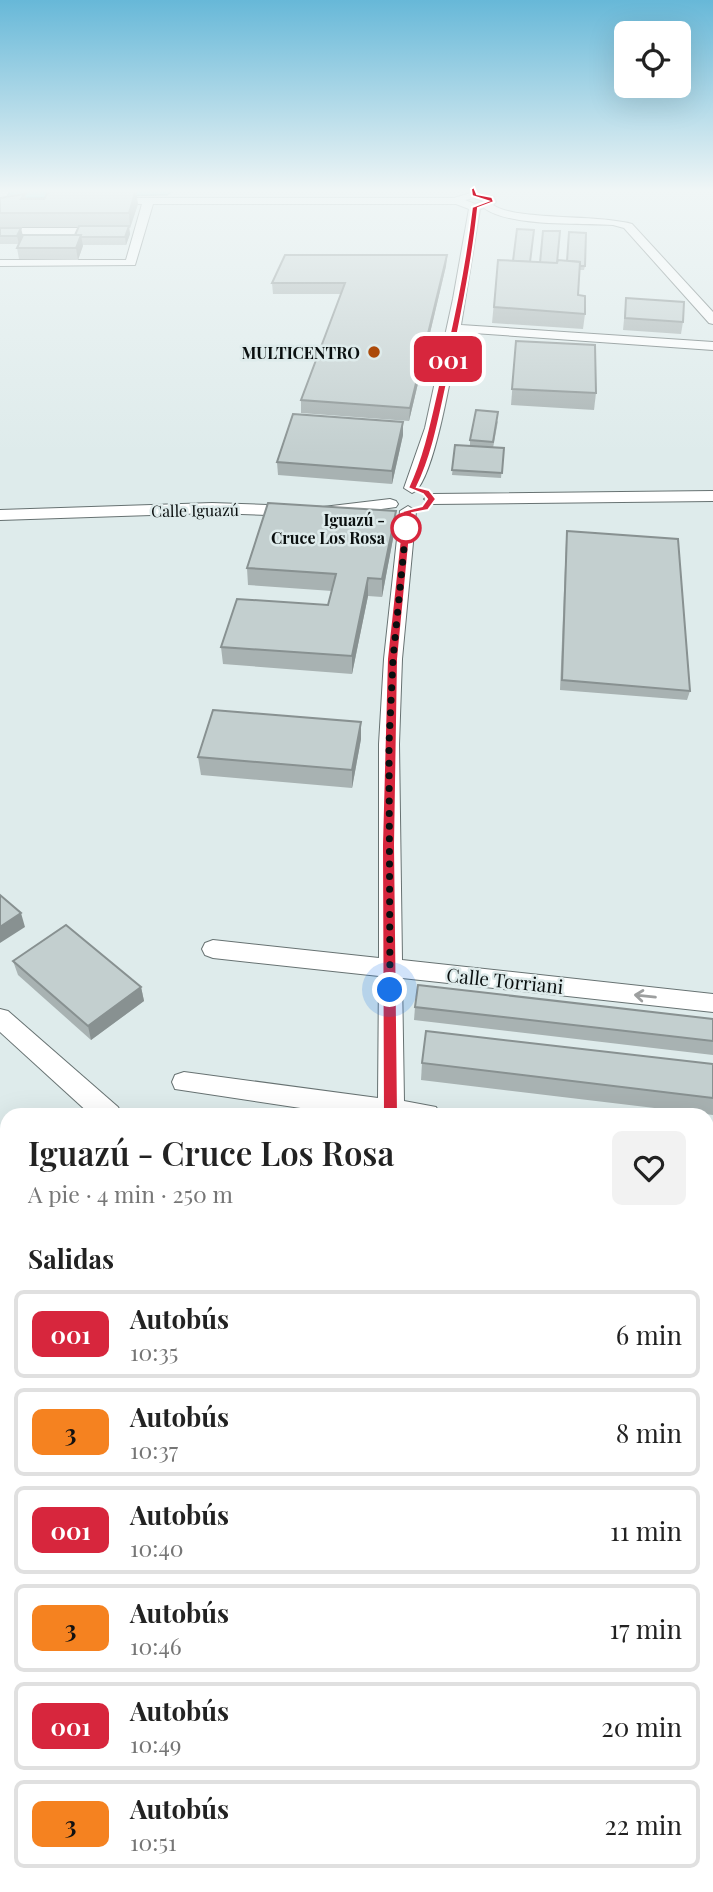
<!DOCTYPE html>
<html lang="es">
<meta charset="utf-8">
<style>
body{margin:0;font-family:"Playfair Display",serif;background:#f2f2f2;color:#222;height:100vh;display:flex;flex-direction:column;font-size:26px;white-space:nowrap}
*{box-sizing:border-box;margin:0}
p{font-size:23px;color:#767676}
.icon{flex:none;width:38px;height:38px;fill:none;stroke:currentColor;stroke-width:2;stroke-linecap:round;stroke-linejoin:round}
.map{position:relative;flex:1;overflow:hidden}
.side{position:absolute;left:0px;top:1108px;width:714px;height:786px;display:flex;flex-direction:column;background:#fff;border-radius:21px 21px 0 0;box-shadow:0 7px 28px #0002}
.side>*{flex:none}
.badge{padding:0 14px;border-radius:10px;font-size:24px;line-height:46px}
.controls{position:absolute;left:614px;top:21px;display:grid;gap:14px}
.controls a{display:grid;place-items:center;width:77px;height:77px;border-radius:10px;background:#fff;box-shadow:0 7px 28px #0002;font-size:35px}
.you{position:absolute;width:35px;height:35px;margin:-18px;border:5px solid #fff;border-radius:50%;background:#1a73e8;box-shadow:0 0 0 10px #1a73e833}
.map>.badge{position:absolute;translate:-50% -50%;box-shadow:0 0 0 4px #fff}
h2{padding:0 28px;font-size:26px;line-height:63px}
.round{display:grid;place-items:center;flex:none;width:74px;height:74px;border-radius:10px;background:#f2f2f2}
.summary{display:flex;align-items:center;justify-content:space-between;height:119px;padding:0 28px}
h1{font-size:33px;font-weight:600;line-height:52px}
ul{padding:0;list-style:none}
li{display:flex;align-items:center;gap:21px;height:88px;margin:0 14px 10px;padding:0 14px;border:4px solid #e0e0e0;border-radius:10px}
li div{flex:1}
li b{display:block;font-size:26px}
li em{font-style:normal}
li .badge{min-width:77px;font-weight:700;text-align:center}
.map>svg:first-child{display:block}
</style>
<div class="map">
<svg width="713" height="1892" viewBox="0 0 713 1892">
<rect width="100%" height="100%" fill="#deebeb"/>
<g fill="none" stroke-linecap="round" stroke-linejoin="round">
<defs>
<g id="minor">
<path d="M474 192 494 197 496 202 493 205C517 221 597 214 632 224L713 312V324L709 323 624 228 613 225C579 223 510 227 484 208L480 209 461 325 713 342V350L459 332C454 357 434 487 412 493L404 488 425 428 453 299 469 209 456 204H153L135 265 0 266V260H126L142 204 105 203V199L109 198H454ZM474 198 484 201 475 204 465 200Z"/>
<path d="M0 228H108L114 231 108 234H0Z"/>
<path d="M713 491V501L432 504 424 499 432 494Z"/>
<path d="M390 499 396 501 398 504 396 507 323 517 212 513 0 520V510L212 503 323 507Z"/>
<path d="M408 506 416 511 402 659 399 744 402 960 713 994V1012L402 978 404 1101 436 1107 440 1115H347L175 1089 172 1082 175 1075 184 1072 378 1098 379 976 213 958 205 955 202 949 205 943 213 940 379 958V744L384 659 400 511Z"/>
<path d="M0 1009 8 1011 118 1107 122 1115H91L0 1032Z"/>
<path d="M707 1138 713 1139V1161L707 1160Z"/>
<path d="M707 1375 713 1376V1406L707 1405Z"/>
<path d="M7 1568V1621L0 1624V1571Z"/>
<path d="M707 1670 713 1671V1705L707 1704Z"/>
<path d="M0 1837 7 1838V1876L0 1875Z"/>
<path d="M112 1886H172L174 1892H114Z"/>
<rect x="388" y="1886" width="38" height="6"/>
</g>
<path id="highway" d="M0 189H174L167 194 0 198Z"/>
</defs>
<!-- minor casing -->
<use href="#minor" stroke="#677272" stroke-width="2"/>
<!-- highway casing -->
<use href="#highway" stroke="#469b9b" stroke-width="3"/>
<!-- minor -->
<use href="#minor" fill="#fff" fill-rule="evenodd"/>
<!-- highway -->
<use href="#highway" fill="#67e6e7" fill-rule="evenodd"/>
<defs>
<path id="minor-bridge" d="M0 195 4 189"/>
</defs>
<!-- minor-bridge casing -->
<use href="#minor-bridge" stroke="#677272" stroke-width="14" stroke-linecap="butt"/>
<!-- minor-bridge -->
<use href="#minor-bridge" stroke="#fff" stroke-width="12"/>
</g>
<!-- wall -->
<g fill="#a8b2b2">
<path d="M25 194 26 199 138 204 130 228H129L130 234 126 245H83L78 260 19 259 17 248 75 235 78 227H0V198Z"/>
<path d="M0 228 23 236 19 244H0Z"/>
<path d="M447 255 446 266 409 421 301 413V400L341 294H273L272 283Z"/>
<path d="M498 260 540 262H558L585 266 584 270H580L578 295 585 314 583 329 492 323Z"/>
<path d="M626 298 683 322 681 334 623 330Z"/>
<path d="M516 341 596 393 594 410 511 405Z"/>
<path d="M498 421 493 448H504L501 478 452 475 455 445 470 446V440Z"/>
<path d="M403 422V435L392 484 278 475 277 462Z"/>
<path d="M396 511 395 528 382 597 368 596 352 674 223 664 221 647 328 605 332 591 248 585 247 568Z"/>
<path d="M567 531 690 691 687 700 560 690 566 541Z"/>
<path d="M361 739 352 788 201 775 198 757Z"/>
<path d="M13 961 141 987 144 1001 91 1040 18 975Z"/>
<path d="M415 1007 713 1019V1055L414 1020Z"/>
<path d="M422 1063 713 1064V1115L421 1080Z"/>
<path d="M707 1169 713 1170V1285L707 1284Z"/>
<path d="M707 1398 713 1534V1642L710 1645H707Z"/>
<path d="M713 1702V1892H443V1886H707L708 1815 707 1707Z"/>
</g>
<!-- shaded-wall -->
<g fill="#889191">
<path d="M136 190 138 204 130 228 129 213Z"/>
<path d="M129 226 130 234 126 245 125 237Z"/>
<path d="M21 228 23 236 19 244 17 236Z"/>
<path d="M81 235 83 246 78 260 76 248Z"/>
<path d="M447 255 446 266 409 421 410 408Z"/>
<path d="M403 422V435L392 484V471Z"/>
<path d="M396 511 395 528 382 597V579Z"/>
<path d="M368 578V596L352 674V656Z"/>
<path d="M361 722V739L352 788V770Z"/>
<path d="M21 913 25 927 0 943V927Z"/>
<path d="M141 987 144 1001 91 1040 88 1026Z"/>
</g>
<!-- building -->
<g fill="#c3cfcf" stroke="#889191" stroke-width="2">
<path d="M49 190H136L129 213H0V198L25 194 21 199H44Z"/>
<path d="M79 226H129L125 237H81V235H75Z"/>
<path d="M0 228H21L17 236H0Z"/>
<path d="M517 229 534 230 530 262 513 261Z"/>
<path d="M543 231H560L557 263H540Z"/>
<path d="M569 232 586 233 585 266H580V262L567 261Z"/>
<path d="M23 235H81L76 248H17Z"/>
<path d="M285 255H447L410 408 301 400 345 283H272Z"/>
<path d="M498 260 557 263 558 260 580 262 578 295 585 296V314L494 307Z"/>
<path d="M626 298 684 302 683 322 625 318Z"/>
<path d="M516 341 595 345 596 393 512 389Z"/>
<path d="M476 410 498 412 493 442 470 440Z"/>
<path d="M293 414 403 422 392 471 277 462Z"/>
<path d="M455 445 504 448 502 473 452 470Z"/>
<path d="M268 503 396 511 382 579 368 578 352 656 221 647 237 599 328 605 336 574 247 568Z"/>
<path d="M567 531 678 539 690 691 562 680Z"/>
<path d="M213 710 361 722 352 770 198 757Z"/>
<path d="M0 895 21 913 0 927Z"/>
<path d="M66 925 141 987 88 1026 13 961Z"/>
<path d="M418 985 713 1019V1041L415 1007Z"/>
<path d="M426 1031 713 1064V1098L422 1063Z"/>
<path d="M707 1169 713 1170V1273L707 1272Z"/>
<path d="M707 1398 713 1534V1638L707 1637Z"/>
<path d="M707 1814 713 1816V1892H446L445 1886H707Z"/>
</g>
<!-- one-way arrows -->
<defs><path id="oneway-shaft" d="M-6 0H5M1.5-3L5.5 0L1.5 3" fill="none" stroke-width="1.6" stroke-linecap="round" stroke-linejoin="round" transform="scale(1.75)"/></defs>
<use stroke="#9d9f9f" href="#oneway-shaft" transform="translate(645 996) rotate(-174)"/>
<!-- sky -->
<linearGradient id="sky" x2="0" y2="1"><stop stop-color="#67b8d8"/><stop offset="0.42" stop-color="#f0f6f6"/><stop offset="1" stop-color="#f0f6f6" stop-opacity="0"/></linearGradient>
<rect width="713" height="454" fill="url(#sky)"/>
<!-- line -->
<path fill="#d7263d" stroke="#fff" stroke-width="2" d="M474 187 477 194 492 197 494 202 478 208C472 267 460 325 447 383 439 419 433 454 417 487L429 490 436 499 428 510 412 513 398 659 395 845 398 1115 391 1121 383 1115 382 845 387 659 403 511 422 506 427 499 423 494 408 488C423 456 430 421 438 386 452 326 465 267 472 207L488 201 472 196 471 189Z"/>
<g fill="none" stroke-linecap="round" stroke-linejoin="round">
<!-- walk -->
<path stroke="#0a0f0f" stroke-width="7" stroke-dasharray="0 12.6" d="M390 990 389 744 393 659 406 528"/>
</g>
<!-- markers -->
<circle fill="#ac4a0a" stroke="#deebeb" stroke-width="2.5" cx="374" cy="352" r="7"/>
<circle fill="#fff" stroke="#d7263d" stroke-width="3.5" cx="406" cy="528" r="14"/>
<g text-anchor="middle" dominant-baseline="central" stroke-width="5" stroke-linejoin="round" paint-order="stroke">
<!-- far-poi labels -->
<g font-size="16" font-weight="bold" fill="#0a0f0f" stroke="#deebeb" text-anchor="end">
<text x="360" y="352">MULTICENTRO</text>
</g>
<!-- far-street labels -->
<g font-size="16" fill="#0a0f0f" stroke="#deebeb">
<text transform="translate(195 510) rotate(-1)">Calle Iguazú</text>
</g>
<!-- far-stop labels -->
<g font-size="16" font-weight="bold" fill="#0a0f0f" stroke="#deebeb" text-anchor="end">
<text x="385" y="519">Iguazú -<tspan x="385" dy="18">Cruce Los Rosa</tspan></text>
</g>
<!-- street labels -->
<g font-size="19" fill="#0a0f0f" stroke="#deebeb">
<text transform="translate(505 980) rotate(6)">Calle Torriani</text>
</g>
</g>
</svg>
<div class="controls">
<a><svg class="icon" aria-label="locate" viewBox="0 0 24 24"><circle cx="12" cy="12" r="6"/><path d="M12 2v4M12 18v4M2 12h4M18 12h4"/></svg></a>
</div>
<div class="you" style="left:390px;top:990px"></div>
<b class="badge" style="left:448px;top:359px;background:#d7263d;color:#fff">001</b>
<section class="side">
<div class="summary"><div><h1>Iguazú - Cruce Los Rosa</h1><p>A pie · 4 min · 250 m</p></div><a class="round"><svg class="icon" aria-label="heart" viewBox="0 0 24 24"><path d="M12 20l-8-8c-3-5 5-10 8-4 3-6 11-1 8 4z"/></svg></a></div>
<h2>Salidas</h2>
<ul>
<li><span class="badge" style="background:#d7263d;color:#fff">001</span><div><b>Autobús</b><p>10:35</p></div><em>6 min</em></li>
<li><span class="badge" style="background:#f58220;color:#111">3</span><div><b>Autobús</b><p>10:37</p></div><em>8 min</em></li>
<li><span class="badge" style="background:#d7263d;color:#fff">001</span><div><b>Autobús</b><p>10:40</p></div><em>11 min</em></li>
<li><span class="badge" style="background:#f58220;color:#111">3</span><div><b>Autobús</b><p>10:46</p></div><em>17 min</em></li>
<li><span class="badge" style="background:#d7263d;color:#fff">001</span><div><b>Autobús</b><p>10:49</p></div><em>20 min</em></li>
<li><span class="badge" style="background:#f58220;color:#111">3</span><div><b>Autobús</b><p>10:51</p></div><em>22 min</em></li>
</ul>
</section>
</div>
